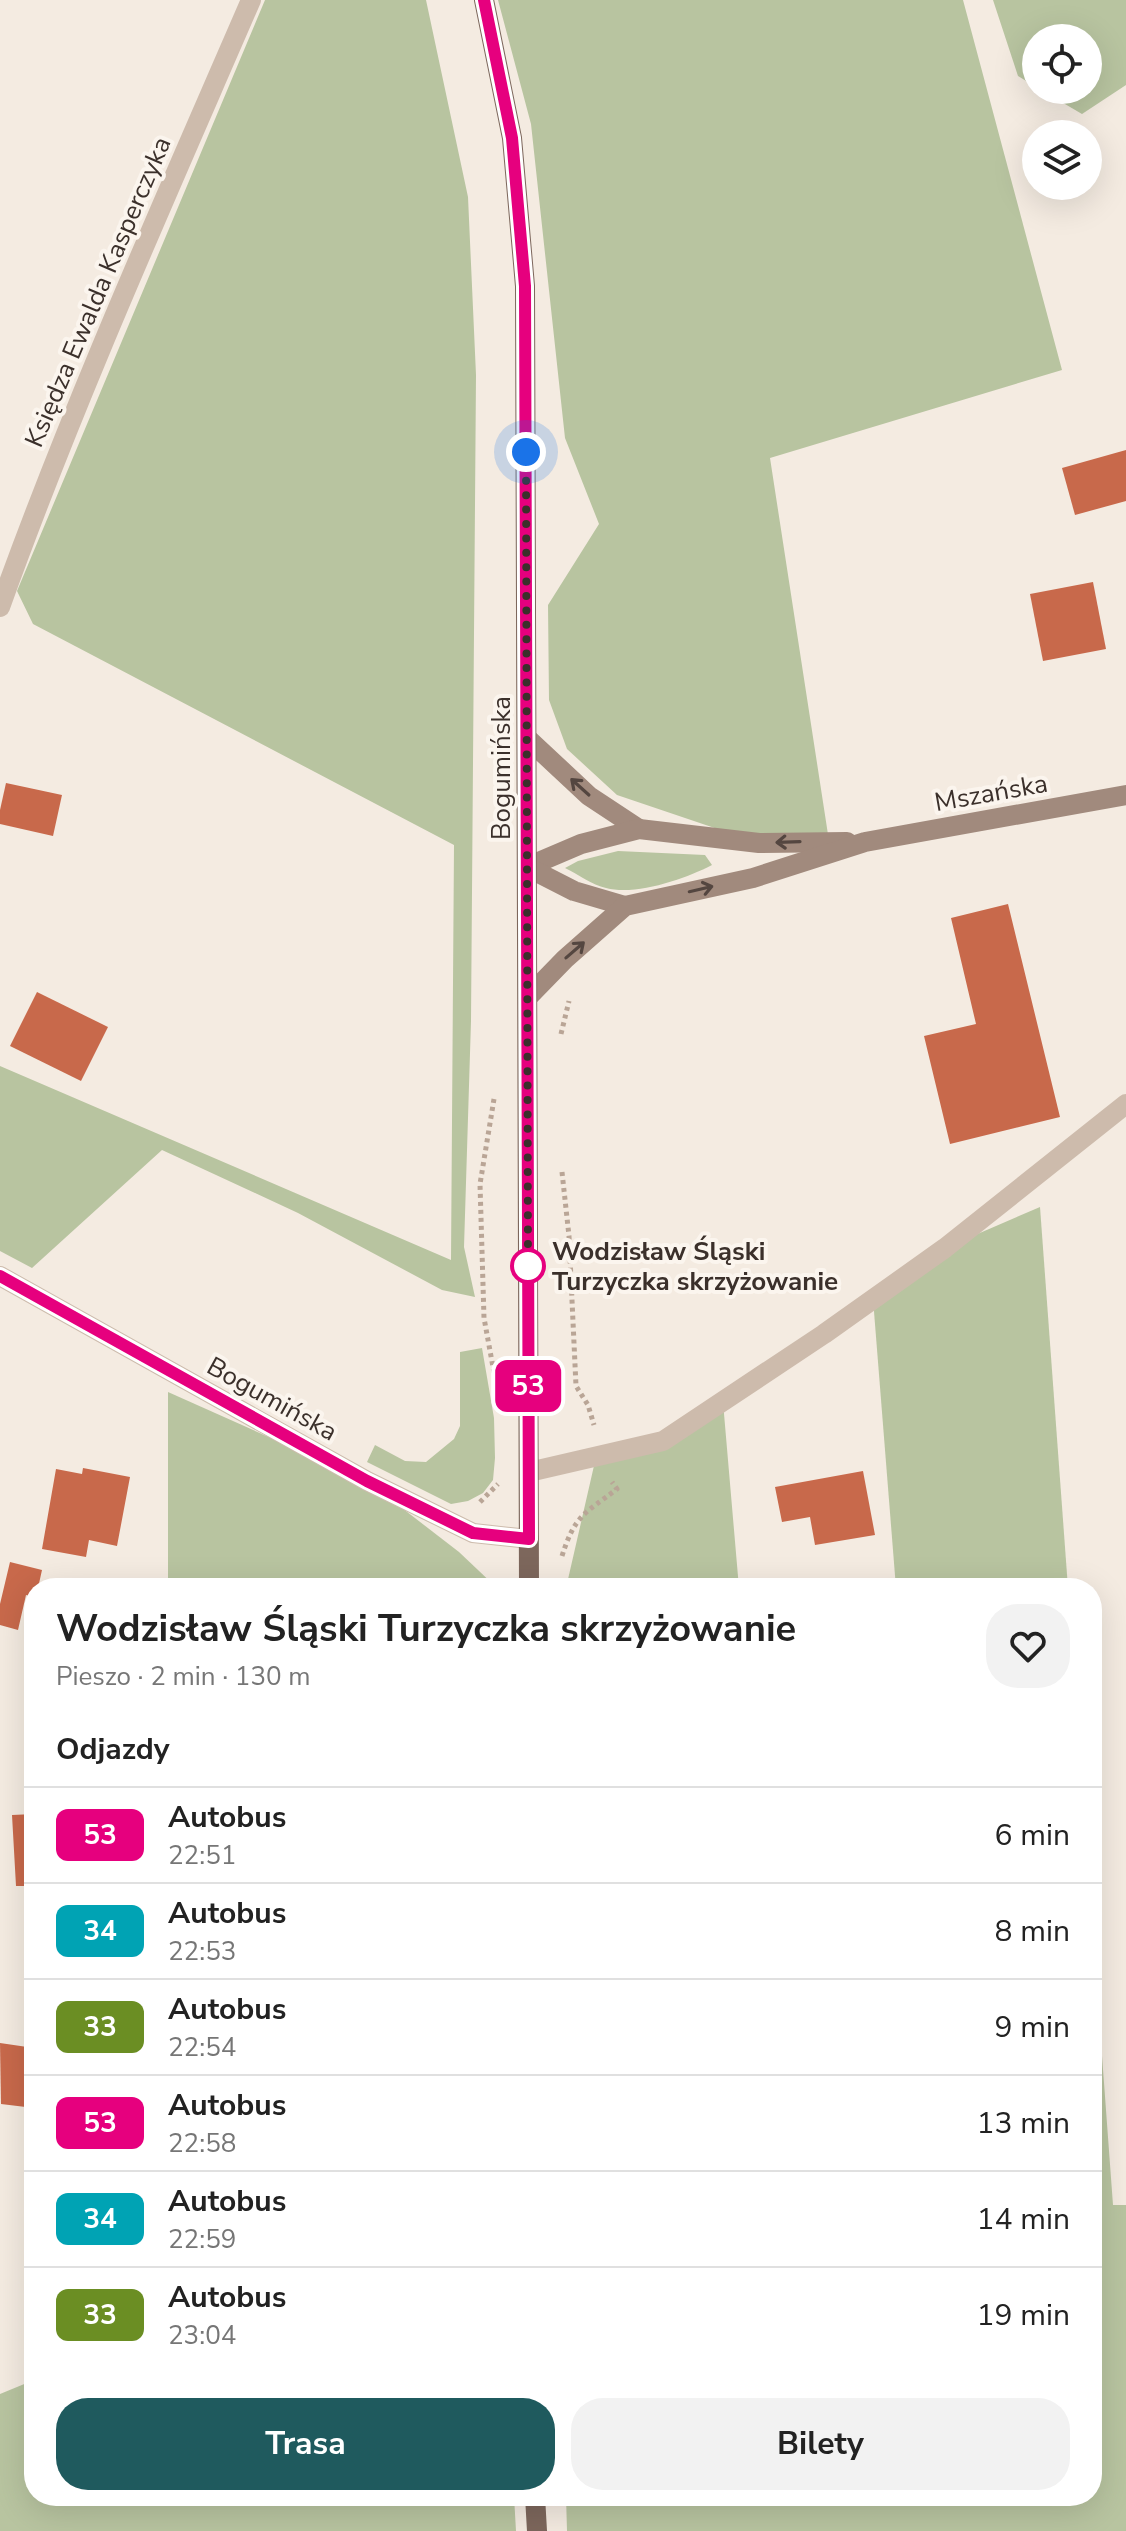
<!DOCTYPE html>
<html lang="pl">
<meta charset="utf-8">
<style>
body{margin:0;font-family:"Nunito Sans",sans-serif;background:#f2f2f2;color:#222;height:100vh;display:flex;flex-direction:column;font-size:30px;white-space:nowrap}
*{box-sizing:border-box;margin:0}
p{font-size:26px;color:#767676}
.icon{flex:none;width:44px;height:44px;fill:none;stroke:currentColor;stroke-width:2;stroke-linecap:round;stroke-linejoin:round}
.map{position:relative;flex:1;overflow:hidden}
.drawer{position:absolute;left:24px;top:1578px;width:1078px;height:928px;display:flex;flex-direction:column;background:#fff;border-radius:32px;box-shadow:0 8px 32px #0002}
.drawer>*{flex:none}
.badge{padding:0 16px;border-radius:12px;font-size:28px;line-height:52px}
.tools{position:absolute;left:1022px;top:24px;display:grid;gap:16px}
.tools a{display:grid;place-items:center;width:80px;height:80px;border-radius:50%;background:#fff;box-shadow:0 8px 32px #0002;font-size:40px}
.you{position:absolute;width:40px;height:40px;margin:-20px;border:6px solid #fff;border-radius:50%;background:#1a73e8;box-shadow:0 0 0 12px #1a73e833}
.map>.badge{position:absolute;translate:-50% -50%;box-shadow:0 0 0 4px #fff}
h2{padding:0 32px;font-size:30px;line-height:72px}
.round{display:grid;place-items:center;flex:none;width:84px;height:84px;border-radius:32px;background:#f2f2f2}
.overview{display:flex;align-items:center;justify-content:space-between;height:136px;padding:0 32px}
h1{font-size:38px;font-weight:700;line-height:60px}
.action{display:flex;gap:16px;margin-top:auto;padding:16px 32px}
.action a{flex:1;height:92px;border-radius:32px;background:#1f5a5e;color:#fff;font-size:32px;font-weight:700;line-height:92px;text-align:center}
.action a+a{background:#f2f2f2;color:#222}
ul{padding:0;list-style:none}
li{display:flex;align-items:center;gap:24px;height:96px;padding:0 32px;border-top:2px solid #e0e0e0}
li div{flex:1}
li b{display:block;font-size:30px}
li em{font-style:normal}
li .badge{min-width:88px;font-weight:700;text-align:center}
.map>svg:first-child{display:block}
</style>
<div class="map">
<svg width="1126" height="2531" viewBox="0 0 1126 2531">
<rect width="100%" height="100%" fill="#f4ebe1"/>
<!-- green -->
<g fill="#b8c4a0">
<path d="M265 0H426L468 197 476 375 471 1021 464 1247 475 1297 442 1290 298 1213 162 1150 32 1268 0 1251V1066L451 1260 454 845 33 624 17 591Z"/>
<path d="M498 0H963L1062 370 770 458 829 841 759 843 617 795 567 749 549 700 548 605 599 524 565 438 531 124Z"/>
<path d="M993 0H1126V85L1082 114 1041 90H1088V38H1036V87L1018 76Z"/>
<path d="M618 851 705 855 712 865C685 879 636 896 606 888 592 885 578 874 565 868L578 861Z"/>
<path d="M1040 1207 1068 1588H896L873 1299 945 1248Z"/>
<path d="M482 1348 494 1418 495 1458 493 1480 483 1493 468 1501 451 1504 367 1462 375 1445 405 1461 426 1462 454 1439 460 1426V1352Z"/>
<path d="M168 1392 367 1481 459 1552 497 1588H168Z"/>
<path d="M723 1402 739 1588H566L596 1457 663 1441Z"/>
<path d="M1092 1920 1113 2205H1126V2531H567L566 2496H1092Z"/>
<path d="M34 2380V2496H514L516 2531H0V2394Z"/>
</g>
<!-- building -->
<g fill="#c8694b">
<path d="M1126 450V501L1075 515 1062 468Z"/>
<path d="M1093 582 1106 649 1043 661 1030 594Z"/>
<path d="M6 783 62 795 53 836 0 824V810Z"/>
<path d="M1008 904 1060 1117 950 1144 924 1036 976 1024 951 918Z"/>
<path d="M37 992 108 1027 81 1081 10 1046Z"/>
<path d="M83 1468 130 1477 117 1546 89 1540 86 1557 42 1549 56 1469 82 1474Z"/>
<path d="M863 1471 875 1535 815 1545 810 1517 782 1522 775 1487Z"/>
<path d="M10 1562 42 1570 38 1588H34V1597L26 1595 18 1630 0 1625V1604Z"/>
<path d="M34 1814V1911H30L29 1886H16L12 1815Z"/>
<path d="M0 2043 34 2048V2108L1 2104Z"/>
<path d="M34 2248V2267L28 2264Z"/>
</g>
<g fill="none" stroke-linecap="round" stroke-linejoin="round">
<!-- path -->
<g stroke="#b9a596" stroke-width="5" stroke-dasharray="4 4" stroke-linecap="butt">
<path d="M561 1034 569 1001"/>
<path d="M494 1099 480 1184 484 1318 495 1378"/>
<path d="M562 1172 569 1236 576 1386 588 1405 594 1425"/>
<path d="M480 1502 498 1484"/>
<path d="M562 1556C575 1515 584 1514 617 1489L612 1482"/>
</g>
<!-- lane -->
<path stroke="#cdbbac" stroke-width="20" d="M529 1472 663 1441 824 1334 945 1248 1126 1104"/>
<!-- street -->
<g stroke="#cdbbac" stroke-width="20">
<path d="M0 607C74 401 164 201 251 0"/>
<path d="M0 1276 367 1481 473 1533 529 1539"/>
</g>
<!-- secondary -->
<g stroke="#a18a7d" stroke-width="20">
<path d="M528 739 589 796 639 829"/>
<path d="M527 867 581 844 639 829 759 843 847 842"/>
<path d="M527 867 574 891 625 906"/>
<path d="M528 997 565 959 625 906 753 878 865 842 1126 795"/>
</g>
<!-- primary -->
<g stroke="#7d675c" stroke-width="20">
<path d="M484 0 512 138 525 286 529 1588"/>
<path d="M535 2496 537 2531"/>
</g>
</g>
<!-- one-way arrows -->
<defs><path id="oneway-shaft" d="M-6 0H5M1.5-3L5.5 0L1.5 3" fill="none" stroke-width="1.6" stroke-linecap="round" stroke-linejoin="round" transform="scale(2)"/></defs>
<g stroke="#544640">
<use href="#oneway-shaft" transform="translate(580 787) rotate(-138)"/>
<use href="#oneway-shaft" transform="translate(788 842) rotate(178)"/>
<use href="#oneway-shaft" transform="translate(701 889) rotate(-13)"/>
<use href="#oneway-shaft" transform="translate(575 950) rotate(-41)"/>
</g>
<g fill="none" stroke-linecap="round" stroke-linejoin="round">
<defs>
<path id="line" d="M0 1276 367 1481 473 1533 529 1539 525 286 512 138 484 0"/>
</defs>
<!-- line casing -->
<use href="#line" stroke="#fff" stroke-width="18"/>
<!-- line -->
<use href="#line" stroke="#e6007e" stroke-width="12"/>
<!-- walk -->
<path stroke="#3b302b" stroke-width="8" stroke-dasharray="0 14.4" d="M526 452 528 1266"/>
</g>
<!-- markers -->
<circle fill="#fff" stroke="#e6007e" stroke-width="4" cx="528" cy="1266" r="16"/>
<g text-anchor="middle" dominant-baseline="central" stroke-width="8" stroke-linejoin="round" paint-order="stroke">
<!-- street labels -->
<g font-size="26" fill="#3b302b" stroke="#fbf5ee">
<text transform="translate(98 292) rotate(-67)">Księdza Ewalda Kasperczyka</text>
<text transform="translate(501 768) rotate(-90)">Bogumińska</text>
<text transform="translate(991 793) rotate(-10)">Mszańska</text>
<text transform="translate(272 1399) rotate(29)">Bogumińska</text>
</g>
<!-- stop labels -->
<g font-size="26" font-weight="bold" fill="#3b302b" stroke="#fbf5ee" text-anchor="start">
<text x="552" y="1251">Wodzisław Śląski<tspan x="552" dy="30">Turzyczka skrzyżowanie</tspan></text>
</g>
</g>
</svg>
<div class="tools">
<a><svg class="icon" aria-label="locate" viewBox="0 0 24 24"><circle cx="12" cy="12" r="6"/><path d="M12 2v4M12 18v4M2 12h4M18 12h4"/></svg></a>
<a><svg class="icon" aria-label="layers" viewBox="0 0 24 24"><path d="M12 4l9 5-9 5-9-5zM3 14l9 5 9-5"/></svg></a>
</div>
<div class="you" style="left:526px;top:452px"></div>
<b class="badge" style="left:528px;top:1386px;background:#e6007e;color:#fff">53</b>
<section class="drawer">
<div class="overview"><div><h1>Wodzisław Śląski Turzyczka skrzyżowanie</h1><p>Pieszo · 2 min · 130 m</p></div><a class="round"><svg class="icon" aria-label="heart" viewBox="0 0 24 24"><path d="M12 20l-8-8c-3-5 5-10 8-4 3-6 11-1 8 4z"/></svg></a></div>
<h2>Odjazdy</h2>
<ul>
<li><span class="badge" style="background:#e6007e;color:#fff">53</span><div><b>Autobus</b><p>22:51</p></div><em>6 min</em></li>
<li><span class="badge" style="background:#00a3b4;color:#fff">34</span><div><b>Autobus</b><p>22:53</p></div><em>8 min</em></li>
<li><span class="badge" style="background:#6b8e23;color:#fff">33</span><div><b>Autobus</b><p>22:54</p></div><em>9 min</em></li>
<li><span class="badge" style="background:#e6007e;color:#fff">53</span><div><b>Autobus</b><p>22:58</p></div><em>13 min</em></li>
<li><span class="badge" style="background:#00a3b4;color:#fff">34</span><div><b>Autobus</b><p>22:59</p></div><em>14 min</em></li>
<li><span class="badge" style="background:#6b8e23;color:#fff">33</span><div><b>Autobus</b><p>23:04</p></div><em>19 min</em></li>
</ul>
<div class="action"><a>Trasa</a><a>Bilety</a></div>
</section>
</div>
